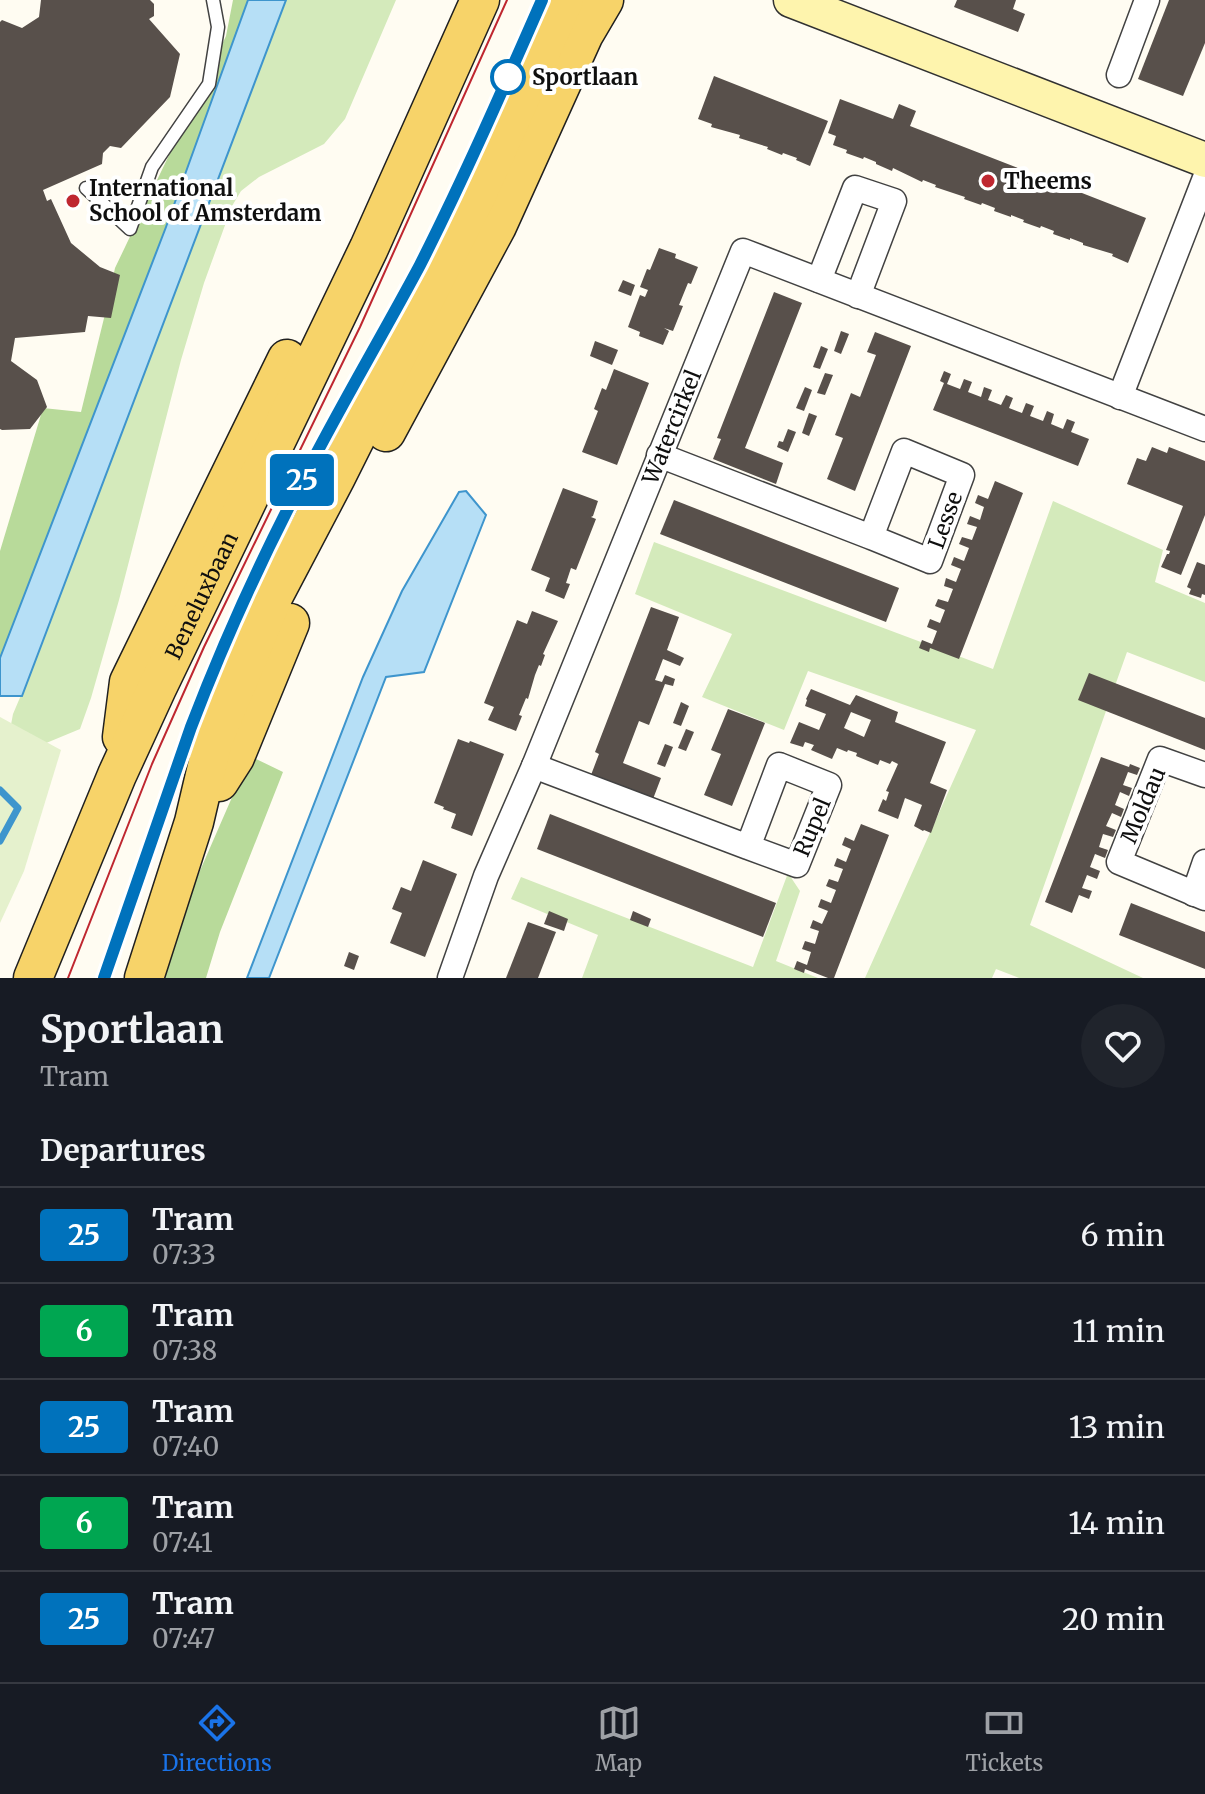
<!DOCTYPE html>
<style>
body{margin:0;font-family:Merriweather,serif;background:#20242c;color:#f1f3f6;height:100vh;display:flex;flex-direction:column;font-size:30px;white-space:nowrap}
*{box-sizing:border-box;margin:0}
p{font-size:26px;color:#9ea1a6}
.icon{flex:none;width:44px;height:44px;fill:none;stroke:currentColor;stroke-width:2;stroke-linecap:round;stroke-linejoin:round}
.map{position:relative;height:978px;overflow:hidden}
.details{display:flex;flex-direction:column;background:#171b24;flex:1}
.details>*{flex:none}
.badge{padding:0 16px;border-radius:6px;font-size:28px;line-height:52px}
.map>.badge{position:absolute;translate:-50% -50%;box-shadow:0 0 0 4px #fff}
h2{padding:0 40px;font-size:30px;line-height:72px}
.round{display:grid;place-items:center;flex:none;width:84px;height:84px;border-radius:42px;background:#20242c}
.headline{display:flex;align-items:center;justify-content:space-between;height:136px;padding:0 40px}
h1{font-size:38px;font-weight:700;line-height:60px}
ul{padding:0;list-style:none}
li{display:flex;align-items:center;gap:24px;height:96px;padding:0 40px;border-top:2px solid #363941}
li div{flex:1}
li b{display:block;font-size:30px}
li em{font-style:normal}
li .badge{min-width:88px;font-weight:700;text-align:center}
.tabs{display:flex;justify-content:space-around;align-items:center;height:112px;border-top:2px solid #363941;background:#171b24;font-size:22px;color:#9ea1a6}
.tabs a{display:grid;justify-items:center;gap:4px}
.tabs .current{color:#1a73e8}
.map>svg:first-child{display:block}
</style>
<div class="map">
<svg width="1205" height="978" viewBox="0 0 1205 978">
<rect width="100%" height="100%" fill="#fffcf2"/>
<!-- green -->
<g fill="#d4eabb">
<path d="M286 0H396L345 119 324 144 259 177 241 191 232 206 204 283 181 360 119 600 91 698 80 729 39 746 10 730 13 714 30 674Z"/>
<path d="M1053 501 1163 550 1155 582 1205 603V682L1127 652 1030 925 1143 978H1019L996 969 992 978H865L976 730 808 671 784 730 702 697 732 634 635 594 654 542 993 669Z"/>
<path d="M788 873 800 891 776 961 818 978H582L598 935 511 899 521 877 753 967Z"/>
</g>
<!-- forest -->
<g fill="#b8da9a">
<path d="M233 0H248L166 227 0 658V551L43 408 81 412 106 310 115 268 226 36Z"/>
<path d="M250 756 283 772 220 932 206 978H163L189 896Z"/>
</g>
<!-- pitch -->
<path fill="#e5f1cd" d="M0 717 61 750 24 871 0 923Z"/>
<!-- water -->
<g fill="#b6dff6" stroke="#3e95cd" stroke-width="2">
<path d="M248 0H286L22 696H0V658L166 227Z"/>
<path d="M466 491 486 515 424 672 386 677 269 978H247L363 677 402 591 459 492Z"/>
</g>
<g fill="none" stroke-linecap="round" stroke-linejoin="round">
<!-- stream -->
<path stroke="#3e95cd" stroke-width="7" d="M0 790 18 808 0 841"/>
</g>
<!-- building -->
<g fill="#58504b" fill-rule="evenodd">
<path d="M41 0H150L154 4V16L149 19 180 54 170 97 121 148 110 146 103 153 102 164 43 190 47 201 51 199 71 243 100 267 120 275 111 318 88 316 85 332 15 338 11 361 37 380 47 407 30 429 2 430 0 429V22L2 20 22 28 39 17Z"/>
<path d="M957 0H1016L1013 9 1025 14 1018 32 954 7Z"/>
<path d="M1169 0H1205V43L1183 96 1138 79Z"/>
<path d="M714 76 828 121 810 166 796 160 797 158 783 153 782 155 767 149 768 147 739 138 740 135 711 127 712 124 698 119Z"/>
<path d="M840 99 893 119 899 104 916 111 910 126 1146 218 1128 263 1112 256 1113 254 1083 245V243L1070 238V240L1053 234 1054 231 1041 226 1040 228 1023 222 1024 220 1011 215V217L994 211 995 208 982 203 981 205 964 199 965 197 935 187 936 185 923 180 922 182 893 168 892 171 876 164V162L864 157 863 159 846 153 847 150 833 145 836 136 828 133Z"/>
<path d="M659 248 676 254 675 258 698 267 691 284 688 283 679 305 683 306 673 331 664 328 669 331 663 345 639 336 640 332 628 327 640 295 645 297 648 290 640 287 647 269 650 270Z"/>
<path d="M623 280 635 285 631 296 618 291Z"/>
<path d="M774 292 802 303 745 448 783 463 776 484 713 459 721 439 717 438Z"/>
<path d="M841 331 849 334 841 354 834 351Z"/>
<path d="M875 332 911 346 855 491 827 479 843 438 835 435 851 393 860 397 876 355 867 352Z"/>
<path d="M595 341 618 350 612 365 590 356Z"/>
<path d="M821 346 828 349 820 369 813 367Z"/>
<path d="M614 369 649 383 617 465 582 452 598 411 594 409 602 388 606 390Z"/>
<path d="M944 371 951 374 947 384 960 389 964 379 972 382 968 392 981 397 984 387 992 390 988 400 1001 405 1006 395 1013 398 1009 408 1022 413 1026 403 1034 406 1030 416 1043 421 1047 411 1054 414 1051 424 1063 429 1067 419 1075 422 1071 432 1089 439 1078 466 933 410 944 383 940 381Z"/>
<path d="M825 373 833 375 825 395 817 393Z"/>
<path d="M805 387 812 390 804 411 796 408Z"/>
<path d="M809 413 817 416 809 436 802 433Z"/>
<path d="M788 429 796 432 788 452 777 447 779 441 783 442Z"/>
<path d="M1152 447 1167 453 1169 447 1205 461V515L1181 575 1161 567 1167 554H1169L1170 551 1166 550 1183 506 1127 484 1137 458 1146 461Z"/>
<path d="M995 481 1023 493 959 659 930 648 929 652 919 648 922 640 932 644 937 631 927 627 930 619 940 623 945 610 935 606 938 599 948 602 953 589 944 586 946 578 956 582 961 569 951 565 954 557 964 561 969 548 959 544 962 537 972 540 977 527 967 524 970 516 980 520 984 507 975 503 978 495 988 499Z"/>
<path d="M563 488 598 501 593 516 591 517 596 519 576 570 571 568 566 583 570 584 564 599 545 591 550 578 531 570Z"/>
<path d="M674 500 899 588 886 622 660 534Z"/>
<path d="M1197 562 1205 565V595L1202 594 1201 598 1189 594 1191 589 1187 587Z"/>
<path d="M651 607 679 617 667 650 684 658 680 666 663 659 655 680 662 682 665 675 675 679 673 686 665 684 649 725 639 721 623 763 661 778 653 799 591 775 599 754 595 752Z"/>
<path d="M532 611 558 621 543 654 545 655 541 666 539 665 535 675 528 699 526 698 519 715 522 716 516 731 488 720 494 707 484 703 517 620 527 624Z"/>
<path d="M1089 673 1205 718V750L1078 700Z"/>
<path d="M811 689 850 705 856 695 898 712 895 722 946 742 930 783 947 790 931 833 924 830 923 831 914 826 922 805 905 798 898 819 878 811 883 799 886 801 889 792 886 791 898 764 892 761 890 764 880 760 878 765 856 756 857 753 848 750 847 752 837 748 832 759 811 750 814 745 805 742 803 747 790 743 799 722 819 730 826 714 805 706 807 700 806 699ZM851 712 871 720 864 737 844 728Z"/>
<path d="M681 702 689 706 681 726 673 723Z"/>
<path d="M728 709 765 723 732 806 704 795 721 754 711 750Z"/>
<path d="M686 729 694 732 686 751 678 748Z"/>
<path d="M458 739 469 743 470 741 504 754 472 836 451 828 456 814 443 809 444 807 434 803Z"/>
<path d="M665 744 673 747 665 767 657 764Z"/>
<path d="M1101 757 1129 767 1130 764 1140 768 1137 775 1128 772 1123 785 1132 788 1129 796 1120 792 1115 805 1124 809 1121 817 1112 813 1106 826 1116 830 1113 837 1103 834 1099 847 1108 850 1105 858 1095 854 1090 867 1100 871 1097 879 1087 875 1082 888 1092 891 1089 899 1079 895 1072 913 1045 902Z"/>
<path d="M550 814 776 903 763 937 537 849Z"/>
<path d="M861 824 889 835 834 978H828L805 969 804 973 794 969 797 961 807 965 811 952 802 949 805 941 815 944 819 931 810 928 813 920 822 924 828 911 818 907 821 899 831 903 836 890 826 886 829 879 838 882 843 869 834 866 837 858 846 862 851 849 842 845 845 837 854 841Z"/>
<path d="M423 860 457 874 425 957 390 943 402 913 392 909 401 887 411 891Z"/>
<path d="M1131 903 1205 932V969L1119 935Z"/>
<path d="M549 911 568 919 564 931 544 924Z"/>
<path d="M633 911 651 919 648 927 630 920Z"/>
<path d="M528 922 556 932 538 978H506Z"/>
<path d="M349 952 359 956 354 970 344 966Z"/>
</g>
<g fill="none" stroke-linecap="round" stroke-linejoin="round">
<defs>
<path id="lane" d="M86 188 130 229 152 167 209 84 218 27 213 0"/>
<g id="street">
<path d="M1119 75 1147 0"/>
<path d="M819 280 855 188 894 201 858 296"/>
<path d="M1120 397 1205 178"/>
<path d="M659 455 871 537 904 451 962 475 930 561 871 537"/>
<path d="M534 766 748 847 779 765 829 785 797 865 748 847"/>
<path d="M1205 775 1160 759 1119 862 1205 898"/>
<path d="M1194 894 1205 862"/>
<path id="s1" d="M450 978 486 876 534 766 743 251 1205 429"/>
</g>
<path id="secondary" d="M791 0 1205 160"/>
<g id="primary">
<path d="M386 432 497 226 584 34 604 0"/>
<path d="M122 737 129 682 287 359"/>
<path d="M219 782 235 757 290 623"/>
<path id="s2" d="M33 978 117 775 157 688 369 248 480 0"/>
<path d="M144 978 194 822 213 741 274 595 336 477 476 197 564 0"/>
</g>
</defs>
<!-- lane casing -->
<use href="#lane" stroke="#424242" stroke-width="15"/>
<!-- street casing -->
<use href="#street" stroke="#424242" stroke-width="27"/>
<!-- secondary casing -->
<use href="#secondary" stroke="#313131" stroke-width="37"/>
<!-- primary casing -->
<use href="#primary" stroke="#202020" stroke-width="41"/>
<!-- lane -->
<use href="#lane" stroke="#fff" stroke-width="12"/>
<!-- street -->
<use href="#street" stroke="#fff" stroke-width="24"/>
<!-- secondary -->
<use href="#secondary" stroke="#fef4ad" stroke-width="34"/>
<!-- primary -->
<use href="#primary" stroke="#f7d369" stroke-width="38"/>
<!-- tram -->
<g stroke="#bf2730" stroke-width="2">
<path d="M68 978 152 764 204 647 360 327 507 0"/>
<path d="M104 978 191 727C228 631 272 537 320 446 352 385 388 326 420 265 464 178 502 89 542 0"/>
</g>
</g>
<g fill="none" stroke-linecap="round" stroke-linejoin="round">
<defs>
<path id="line" d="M104 978 191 727C222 646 258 566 298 489 336 413 380 340 420 265 464 178 503 89 542 0"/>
</defs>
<!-- line casing -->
<use href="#line" stroke="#fff" stroke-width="18"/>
<!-- line -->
<use href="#line" stroke="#0072bc" stroke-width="12"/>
</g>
<!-- markers -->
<circle fill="#fff" stroke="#0072bc" stroke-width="4" cx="508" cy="77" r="16"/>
<g fill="#bf2730" stroke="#fff" stroke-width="3">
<circle cx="988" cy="181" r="8"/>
<circle cx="73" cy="201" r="8"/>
</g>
<g text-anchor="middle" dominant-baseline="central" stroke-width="8" stroke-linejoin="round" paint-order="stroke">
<!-- stop labels -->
<g font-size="22" font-weight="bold" fill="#0f0f0f" stroke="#fff" text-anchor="start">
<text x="532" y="77">Sportlaan</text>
</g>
<!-- poi labels -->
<g font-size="22" font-weight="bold" fill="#0f0f0f" stroke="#fff" text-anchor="start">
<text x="1004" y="181">Theems</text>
<text x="89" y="188">International<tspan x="89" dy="25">School of Amsterdam</tspan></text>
</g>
<!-- street labels -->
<g font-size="22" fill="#0f0f0f" stroke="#fff">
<text stroke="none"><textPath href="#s1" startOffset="594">Watercirkel</textPath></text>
<text transform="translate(945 520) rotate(-70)">Lesse</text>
<text stroke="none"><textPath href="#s2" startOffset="418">Beneluxbaan</textPath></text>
<text transform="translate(1143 805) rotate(-67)">Moldau</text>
<text transform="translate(812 827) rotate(-67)">Rupel</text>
</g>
</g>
</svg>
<b class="badge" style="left:302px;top:480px;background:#0072bc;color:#fff">25</b>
</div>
<section class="details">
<div class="headline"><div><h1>Sportlaan</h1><p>Tram</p></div><a class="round"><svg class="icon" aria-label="heart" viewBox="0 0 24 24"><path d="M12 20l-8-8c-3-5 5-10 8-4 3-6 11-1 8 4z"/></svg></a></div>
<h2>Departures</h2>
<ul>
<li><span class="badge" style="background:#0072bc;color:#fff">25</span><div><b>Tram</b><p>07:33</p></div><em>6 min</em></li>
<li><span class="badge" style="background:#00a651;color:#fff">6</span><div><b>Tram</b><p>07:38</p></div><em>11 min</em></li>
<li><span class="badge" style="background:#0072bc;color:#fff">25</span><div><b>Tram</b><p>07:40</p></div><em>13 min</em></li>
<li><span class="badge" style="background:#00a651;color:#fff">6</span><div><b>Tram</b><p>07:41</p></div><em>14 min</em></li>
<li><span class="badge" style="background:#0072bc;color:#fff">25</span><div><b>Tram</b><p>07:47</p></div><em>20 min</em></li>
</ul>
</section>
<nav class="tabs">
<a class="current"><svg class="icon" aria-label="directions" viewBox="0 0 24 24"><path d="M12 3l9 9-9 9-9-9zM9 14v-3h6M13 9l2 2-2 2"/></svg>Directions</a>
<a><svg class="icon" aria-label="map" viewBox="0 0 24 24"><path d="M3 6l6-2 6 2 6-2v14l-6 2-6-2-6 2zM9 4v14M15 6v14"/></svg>Map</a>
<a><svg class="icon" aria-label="tickets" viewBox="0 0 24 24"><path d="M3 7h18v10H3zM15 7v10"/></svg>Tickets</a>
</nav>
